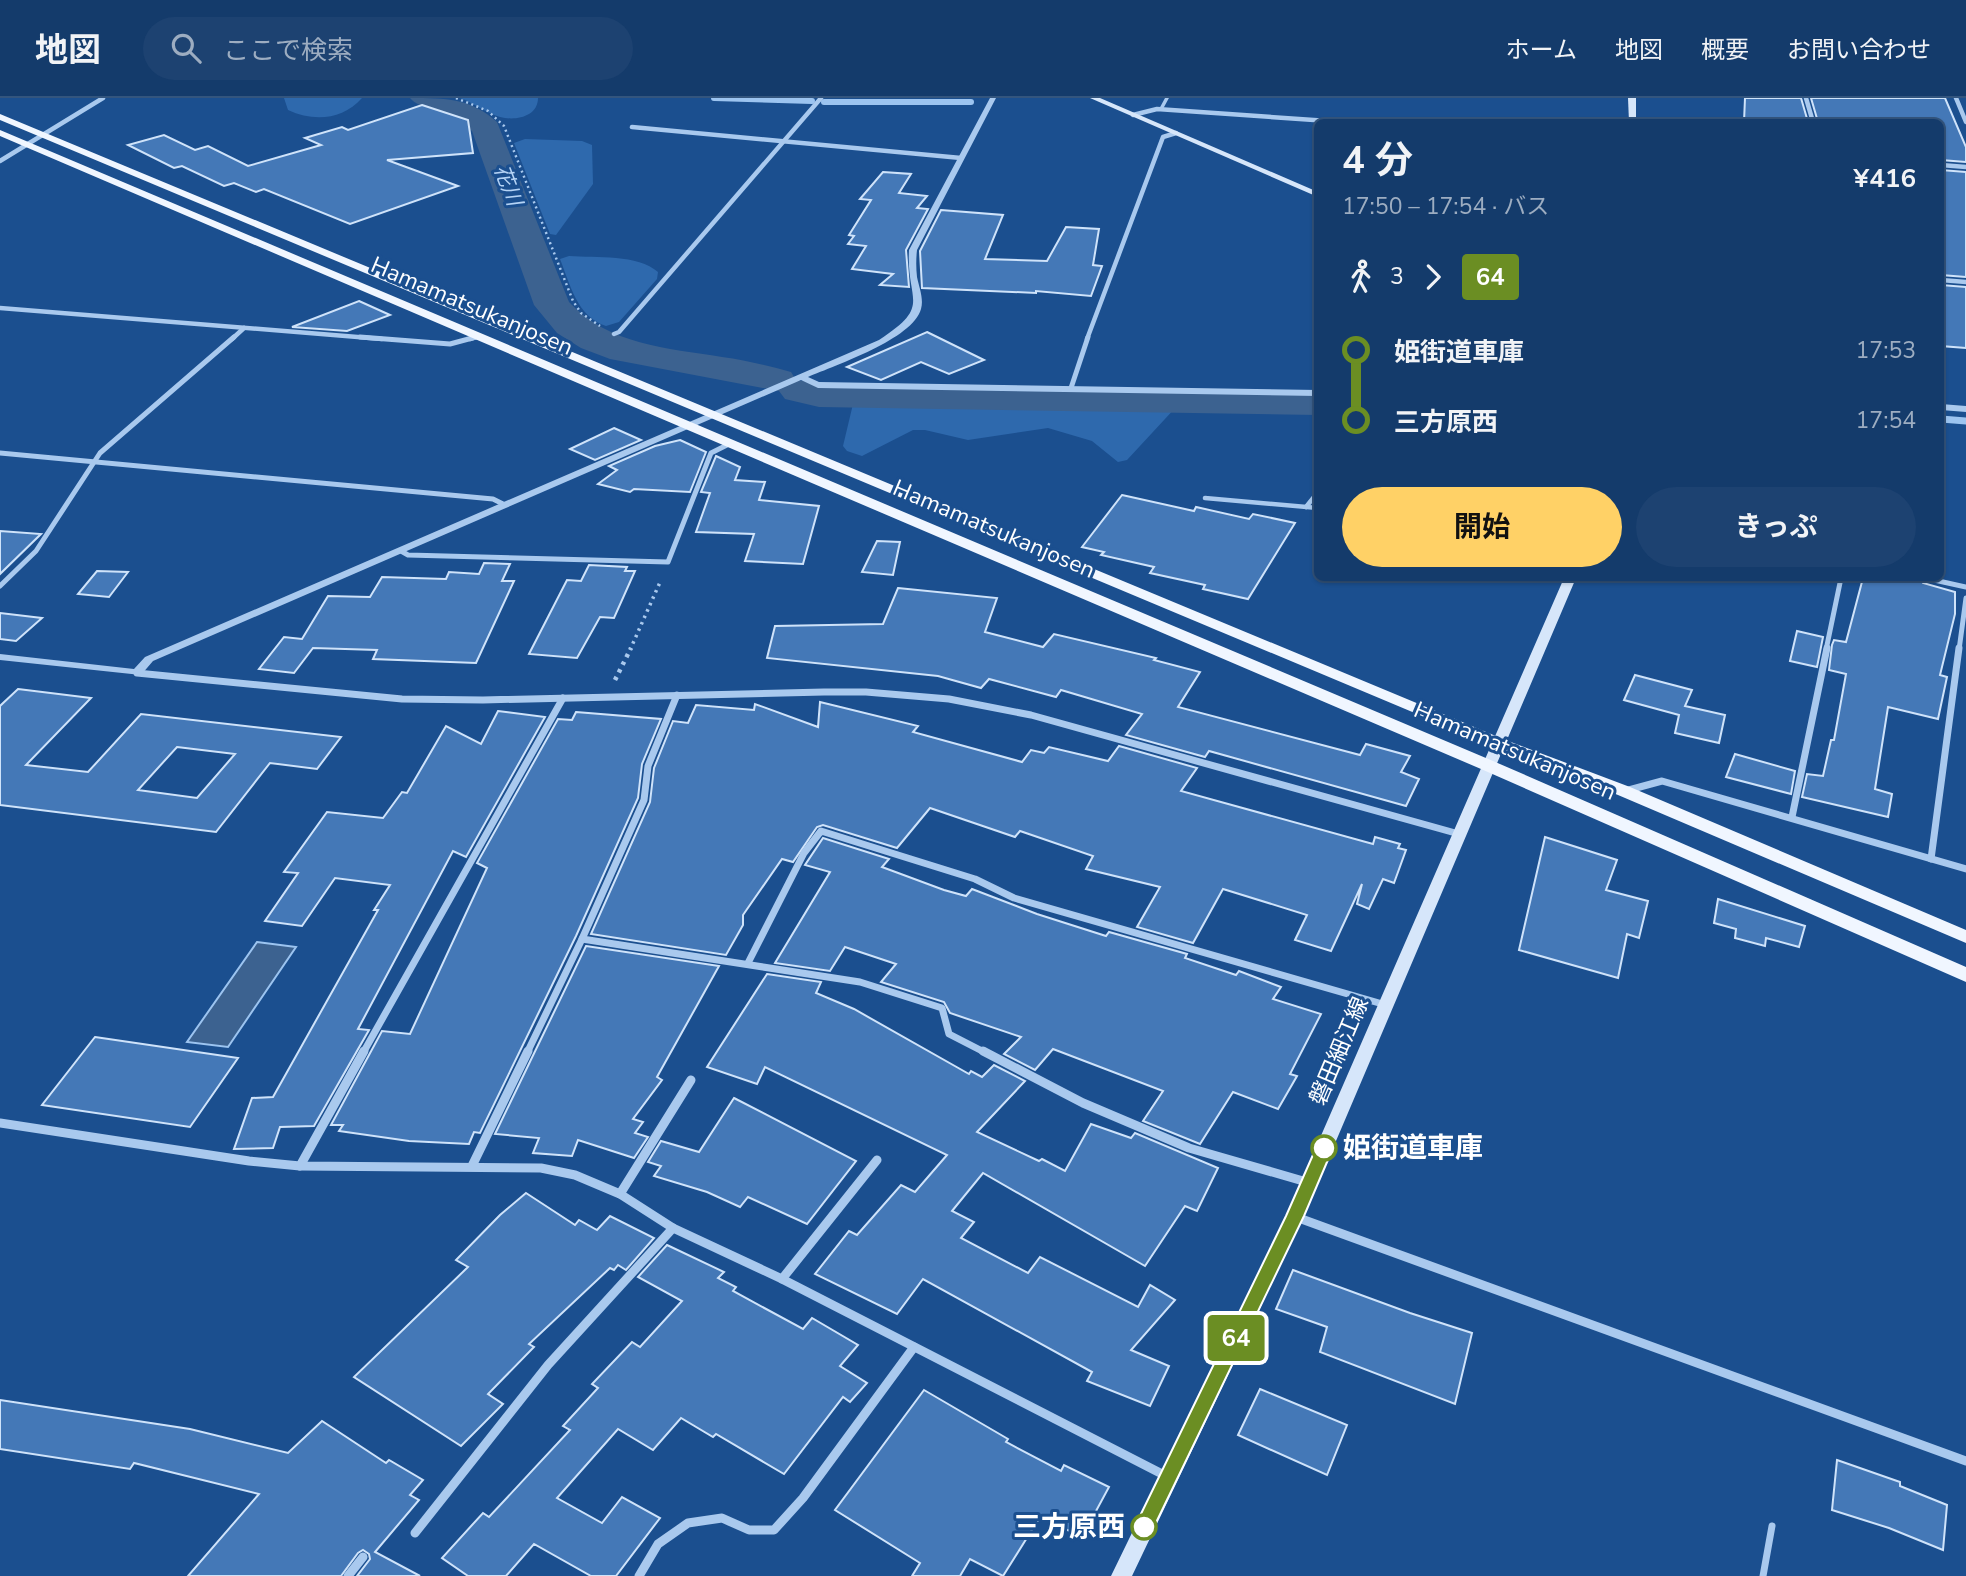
<!DOCTYPE html>
<html lang="ja">
<meta charset="utf-8">
<style>
body{margin:0;font-family:"Nunito Sans","Noto Sans JP",sans-serif;background:#1d4271;color:#f1f3f6;height:100vh;display:flex;flex-direction:column;font-size:26px;white-space:nowrap}
*{box-sizing:border-box;margin:0}
p{font-size:23px;color:#9dadc1}
.icon{flex:none;width:38px;height:38px;fill:none;stroke:currentColor;stroke-width:2;stroke-linecap:round;stroke-linejoin:round}
.map{position:relative;flex:1;overflow:hidden}
.sheet{position:absolute;left:1314px;top:21px;width:630px;height:462px;display:flex;flex-direction:column;background:#143b6b;border-radius:10px;box-shadow:0 2px 5px #0004,0 0 0 2px #33557e}
.sheet>*{flex:none}
.badge{padding:0 14px;border-radius:5px;font-size:24px;line-height:46px}
.map>.badge{position:absolute;translate:-50% -50%;box-shadow:0 0 0 4px #fff}
.legs{display:flex;align-items:center;gap:10px;height:77px;padding:0 28px;font-size:23px}
.legs p{margin-inline-start:auto}
.headline{display:flex;align-items:center;justify-content:space-between;height:119px;padding:0 28px}
h1{font-size:38px;font-weight:700;line-height:52px}
.cta{display:flex;gap:14px;margin-top:auto;padding:14px 28px}
.cta a{flex:1;height:80px;border-radius:42px;background:#ffd166;color:#111;font-size:28px;font-weight:700;line-height:80px;text-align:center}
.cta a+a{background:#1d4271;color:#f1f3f6}
ul{padding:0 28px;list-style:none}
li{display:flex;align-items:center;gap:24px;height:70px;font-size:26px}
li i{display:grid;place-items:center;width:10px;height:100%;margin:0 9px;background:currentColor}
li i::after{content:'';width:18px;height:18px;margin:-9px;border:5px solid;border-radius:50%;background:#143b6b}
li p{margin-inline-start:auto}
li:first-child i{background:linear-gradient(#0000 50%,currentColor 0)}
li:last-child i{background:linear-gradient(currentColor 50%,#0000 0)}
header{display:flex;align-items:center;gap:42px;box-sizing:border-box;height:98px;padding:0 35px;background:#143b6b;border-bottom:2px solid #33557e}
header strong{font-size:33px}
nav{display:flex;gap:38px;margin-inline-start:auto;font-size:24px}
.search{width:490px;height:63px;background:#1d4271;display:flex;align-items:center;gap:18px;box-sizing:border-box;padding:0 24px;border-radius:38px;color:#9dadc1;font-size:26px}
.map>svg:first-child{display:block}
</style>
<header>
<strong>地図</strong>
<div class="search"><svg class="icon" aria-label="search" viewBox="0 0 24 24"><circle cx="10" cy="10" r="6"/><path d="M15 15l6 6"/></svg>ここで検索</div>
<nav><a>ホーム</a><a>地図</a><a>概要</a><a>お問い合わせ</a></nav>
</header>
<div class="map">
<svg width="1966" height="1478" viewBox="0 0 1966 1478">
<rect width="100%" height="100%" fill="#1b4f8f"/>
<!-- green -->
<g fill="#2e69ad">
<path d="M284 0H362C342 22 314 24 288 12Z"/>
<path d="M460 0H538C538 19 515 23 500 19 486 15 474 5 460 0Z"/>
<path d="M525 41 582 43 592 47 593 86 556 137 550 136 514 45Z"/>
<path d="M569 158C596 160 638 156 658 174L657 181 619 224 606 228C577 219 570 186 560 161Z"/>
<path d="M859 302 1168 305 1177 308 1127 362 1118 364 1092 343 1048 330 968 342 925 332H913L862 358 847 353 843 348 853 306Z"/>
</g>
<!-- water -->
<path fill="#3c6290" stroke="#9cc4f0" stroke-width="2" d="M257 844 296 849 228 949 187 944Z"/>
<g fill="none" stroke-linecap="round" stroke-linejoin="round">
<!-- stream-far1 -->
<g stroke="#9cc4f0" stroke-width="6">
<path d="M714 0 812 3"/>
<path d="M824 4H971"/>
</g>
<!-- stream -->
<path stroke="#9cc4f0" stroke-width="7" d="M1941 321 1966 323"/>
<!-- river -->
<path fill="#3c6290" fill-rule="evenodd" d="M410 0C446 0 470 0 497 24L569 204C609 247 667 250 722 259 746 262 768 268 791 274L796 282 819 285 1318 293V317L819 309 785 301 779 293 610 261 581 250 557 235 534 207 472 33C455 17 417 10 410 0Z"/>
</g>
<!-- building -->
<g fill="#4478b7" stroke="#cfe3fa" stroke-width="2" fill-rule="evenodd">
<path d="M1745 0H1801L1808 24H1744Z"/>
<path d="M1811 0H1945L1966 49V64L1941 62V24H1818Z"/>
<path d="M422 7 468 22 473 55 387 62 458 88 350 126 264 91 256 94 234 85 224 88 182 68 174 70 128 47 164 37 195 52 208 48 248 68 321 47 305 40 342 29 348 32Z"/>
<path d="M1941 72 1966 74V179L1941 177Z"/>
<path d="M883 74 911 76 899 95 927 98 917 110 928 111 906 152 909 189 880 187 893 176 852 171 866 148 848 146 854 138 849 137 871 102 860 101Z"/>
<path d="M941 112 1003 117 985 161 1047 163 1066 129 1099 131 1093 167 1102 168 1091 198 1036 193V195L922 190 920 153Z"/>
<path d="M1941 187 1966 189V250L1941 248Z"/>
<path d="M359 203 390 217 347 233 292 229Z"/>
<path d="M927 234 984 262 949 276 921 264 881 282 847 269Z"/>
<path d="M614 330 641 342 595 362 570 351Z"/>
<path d="M680 342 706 354 690 394 634 391 630 394 598 386 617 372 609 368 655 348Z"/>
<path d="M716 358 740 369 735 382 765 384 759 402 819 408 803 466 745 463 754 436 696 434 710 395 701 394Z"/>
<path d="M1122 397 1194 413 1196 409 1249 421 1253 416 1295 425 1248 501 1203 491 1205 487 1150 475 1154 469 1101 457 1104 454 1082 449Z"/>
<path d="M0 433 41 436 0 476Z"/>
<path d="M877 443 900 444 893 477 862 474Z"/>
<path d="M484 465 510 466 502 483H514L476 565 373 561 377 552 313 550 294 575 259 571 284 539 302 541 328 498 370 499 382 479 446 481 449 474 479 476Z"/>
<path d="M589 467 627 469 625 473H635L614 520 600 519 577 560 529 556 567 482 581 483Z"/>
<path d="M97 473 128 474 109 499 78 496Z"/>
<path d="M1863 480H1920L1923 485 1955 494V516L1940 577 1947 579 1938 621 1888 609 1875 691 1892 696 1888 719 1802 699 1807 676 1823 678 1831 642H1834L1846 576 1829 572 1832 547 1834 542 1846 544Z"/>
<path d="M898 490 997 500 985 534 1043 549 1054 536 1156 560 1154 562 1200 574 1178 609 1360 657 1366 646 1410 658 1401 674 1419 681 1406 708 1209 653 1205 659 1126 637 1142 616 1061 592 1056 599 989 581 981 590 938 578 767 560 775 528 883 526Z"/>
<path d="M0 515 42 520 16 543 0 541Z"/>
<path d="M1797 533 1823 539 1817 569 1790 563Z"/>
<path d="M1635 577 1692 592 1685 608 1725 617 1719 645 1675 635 1679 617 1624 602Z"/>
<path d="M18 591 91 600 26 667 88 674 141 616 341 639 317 671 270 665 216 734 0 707V608ZM177 649 235 656 197 700 138 692Z"/>
<path d="M820 604 918 628 913 634 1022 664 1031 652 1044 655 1049 649 1108 663 1119 648 1197 670 1181 693 1373 746 1375 739 1400 746 1398 750 1406 752 1394 785 1383 781 1369 811 1357 806 1362 786 1331 853 1295 842 1307 817 1223 791 1193 845 1137 829 1160 789 1086 771 1093 758 1020 733 1015 739 930 710 897 750 823 727 817 729 793 764 782 761 743 817V827L726 857 591 836 650 704 654 670 673 623 688 625 696 607 754 612 755 606 818 629Z"/>
<path d="M498 613 545 619 466 759 453 753 358 931 369 932 314 1028 280 1029 273 1050 234 1051 252 1000 273 999 378 812H374L390 787 335 780 302 828 265 823 298 775 284 774 327 714 383 720 402 694 407 695 446 628 481 646Z"/>
<path d="M576 614 661 621 642 666 638 700 576 838 480 1035 474 1034 469 1046 409 1043 339 1033 343 1027H331L382 933 410 936 487 770 477 765 558 621 572 622Z"/>
<path d="M1735 656 1795 673 1791 696 1726 679Z"/>
<path d="M1545 739 1617 762 1606 792 1648 803 1639 840 1627 836 1618 880 1519 852Z"/>
<path d="M823 740 889 761 882 769 944 792 966 798 972 791 1037 816 1106 838 1109 834 1187 856 1185 860 1236 877 1239 873 1281 889 1273 901 1321 916 1290 976 1297 978 1278 1011 1233 994 1200 1046 1143 1023 1163 993 1053 951 1035 972 1004 956 1021 939 950 915 944 904 881 884 896 866 845 849 830 873 775 865 830 774 805 767Z"/>
<path d="M1718 801 1805 828 1799 849 1766 840 1765 848 1735 840 1736 831 1714 825Z"/>
<path d="M586 848 719 868 657 979 662 982 633 1021 643 1024 635 1035 648 1039 634 1060 578 1042 572 1058 533 1055 539 1040 495 1036Z"/>
<path d="M767 876 821 884 816 895 854 911 969 976 971 973 982 979 994 967 1025 983 977 1034 1039 1063 1042 1061 1065 1073 1091 1026 1131 1040 1135 1035 1218 1070 1197 1113 1185 1108 1145 1168 983 1075 952 1113 974 1124 961 1140 1028 1175 1040 1159 1138 1209 1150 1187 1175 1202 1131 1252 1169 1268 1150 1308 1087 1283 1092 1274 923 1181 897 1216 815 1176 849 1133 857 1137 901 1087 915 1094 947 1057 765 969 757 986 707 969Z"/>
<path d="M95 939 238 960 190 1029 42 1007Z"/>
<path d="M734 1000 856 1063 807 1126 748 1099 740 1109 707 1094 654 1078 661 1068 648 1064 661 1043 699 1054Z"/>
<path d="M526 1095 575 1127 579 1122 597 1132 610 1118 654 1140 626 1172 618 1167 614 1172 610 1170 529 1246 534 1249 488 1296 503 1306 461 1348 354 1279 468 1169 456 1162 500 1117Z"/>
<path d="M667 1147 724 1174 718 1180 736 1189 733 1193 803 1231 812 1220 858 1247 840 1268 867 1285 850 1304 843 1299 784 1376 716 1336 713 1339 681 1320 653 1352 618 1331 557 1400 602 1425 622 1399 660 1420 616 1478H591L534 1446 506 1478H468L442 1460 483 1415 489 1419 570 1332 563 1328 598 1290 592 1286 632 1244 640 1249 682 1203 638 1179Z"/>
<path d="M1293 1172 1410 1215 1472 1235 1455 1306 1320 1254 1327 1229 1276 1211Z"/>
<path d="M1260 1291 1347 1327 1327 1377 1238 1337Z"/>
<path d="M924 1292 1008 1341 1006 1344 1061 1373 1064 1367 1109 1389 1082 1439 1040 1419 1003 1478 970 1461 960 1478H912L920 1465 835 1412Z"/>
<path d="M0 1302 190 1331 288 1355 322 1323 386 1365 389 1362 423 1382 410 1397 419 1402 375 1454 420 1478H357L370 1461 369 1456 363 1452 358 1455 341 1478H188L259 1396 134 1365 130 1371 0 1351Z"/>
<path d="M1837 1362 1900 1384V1388L1947 1407 1943 1452 1889 1430 1832 1412Z"/>
</g>
<g fill="none" stroke-linecap="round" stroke-linejoin="round">
<!-- path-far2 -->
<path stroke="#a9c9ee" stroke-width="2.5" stroke-dasharray="2 3.5" stroke-linecap="butt" d="M456 0 488 13 504 28 573 203 581 215 600 228"/>
<!-- path-far1 -->
<path stroke="#a9c9ee" stroke-width="3.5" stroke-dasharray="2.5 4.5" stroke-linecap="butt" d="M630 552 661 482"/>
<!-- path -->
<path stroke="#a9c9ee" stroke-width="4.5" stroke-dasharray="3.5 5" stroke-linecap="butt" d="M615 582 631 550"/>
<!-- service-far2 -->
<path stroke="#a9c9ee" stroke-width="3.5" d="M1161 11 1167 0"/>
<!-- service-far1 -->
<g stroke="#a9c9ee" stroke-width="4.5">
<path d="M1205 400 1318 410"/>
<path d="M1306 409 1318 394"/>
</g>
<!-- service -->
<path stroke="#a9c9ee" stroke-width="7" d="M1763 1478 1772 1428"/>
<!-- minor-far3 -->
<g stroke="#a9c9ee" stroke-width="4.5">
<path d="M1806 0 1813 24"/>
<path d="M1956 0 1966 24"/>
<path d="M1133 17 1157 11 1343 24"/>
<path d="M632 29 961 60"/>
<path d="M0 63 103 0"/>
<path d="M1941 67 1966 69"/>
<path d="M1941 182 1966 184"/>
<path d="M0 210 382 241"/>
<path d="M614 236 619 234 821 0"/>
<path d="M232 241 244 230"/>
<path d="M470 241 479 238"/>
<path d="M1087 241 1163 39 1176 35"/>
</g>
<!-- minor-far2 -->
<g stroke="#a9c9ee" stroke-width="5">
<path d="M360 239 450 246 476 239"/>
<path d="M1071 290 1088 239"/>
<path d="M0 355 493 401 505 407"/>
<path d="M401 453 408 457 668 464 711 355 731 345"/>
<path d="M1925 480 1966 489"/>
<path d="M0 488 36 453 100 355 234 239"/>
<path d="M1826 552 1841 480"/>
<path d="M1959 552 1966 500"/>
</g>
<!-- minor-far1 -->
<g stroke="#a9c9ee" stroke-width="7">
<path d="M137 575 402 601 483 602 824 594H866L949 601 1031 617 1459 736"/>
<path d="M1625 693 1662 683 1966 771"/>
<path d="M1792 719 1827 550"/>
<path d="M1931 761 1959 550"/>
<path d="M582 841 860 884 942 910 949 936 986 955"/>
<path d="M748 865 804 755 821 733 975 781 1014 800 1386 907"/>
<path d="M363 955 563 600"/>
<path d="M527 955 582 841 644 702 648 668 677 597"/>
</g>
<!-- minor -->
<g stroke="#a9c9ee" stroke-width="9">
<path d="M983 953 1083 1005 1189 1050 1310 1085"/>
<path d="M0 1025 249 1063 300 1068 541 1070 575 1077 620 1096 673 1130 782 1181 1168 1379"/>
<path d="M300 1068 364 953"/>
<path d="M472 1068 528 953"/>
<path d="M620 1096 691 982"/>
<path d="M1296 1119 1966 1363"/>
<path d="M782 1181 877 1062"/>
<path d="M415 1435 548 1267 673 1130"/>
<path d="M348 1478 363 1459"/>
<path d="M639 1478 658 1446 688 1425 722 1420 749 1432H774L803 1400 914 1249"/>
</g>
<!-- tertiary -->
<g fill="#a9c9ee" fill-rule="evenodd">
<path d="M990 0H996L917 152C916 161 916 170 917 179 919 189 924 201 921 211 913 241 836 267 808 279L819 284 1318 292V298L818 290 801 282 153 563 141 577 0 562V556L134 571 145 559 879 242C933 207 906 204 909 152Z"/>
<path d="M1941 306 1966 308V314L1941 312Z"/>
</g>
<!-- secondary -->
<g fill="#d6e6fa" fill-rule="evenodd">
<path d="M1090 0H1100L1318 94V99Z"/>
<path d="M1628 0H1636V24H1629Z"/>
<path d="M1564 480H1576L1304 1118 1132 1478H1111L1286 1118Z"/>
</g>
<!-- primary -->
<g fill="#f0f6ff" fill-rule="evenodd">
<path d="M0 16 1503 641 1630 689 1966 832V845L1618 697 1491 647 0 22Z"/>
<path d="M0 32 1493 663 1966 869V884L1481 671 0 38Z"/>
</g>
</g>
<!-- line-1 -->
<path fill="#6b8e23" stroke="#fff" stroke-width="2" d="M1324 1044 1333 1050 1304 1118 1151 1435 1144 1438 1138 1435 1135 1429 1138 1422 1286 1118 1316 1050Z"/>
<!-- markers -->
<g fill="#fff" stroke="#6b8e23" stroke-width="3.5">
<circle cx="1324" cy="1050" r="12"/>
<circle cx="1144" cy="1429" r="12"/>
</g>
<g text-anchor="middle" dominant-baseline="central" stroke-width="6" stroke-linejoin="round" paint-order="stroke">
<!-- far-water labels -->
<g font-size="21" font-style="italic" fill="#b5d3f5" stroke="#1b4f8f">
<text transform="translate(508 87) rotate(69)">花川</text>
</g>
<!-- street labels -->
<g font-size="23" fill="#fff" stroke="#1b4f8f">
<text transform="translate(472 208) rotate(23)">Hamamatsukanjosen</text>
<text transform="translate(994 431) rotate(23)">Hamamatsukanjosen</text>
<text transform="translate(1515 653) rotate(23)">Hamamatsukanjosen</text>
<text transform="translate(1339 953) rotate(-67)">磐田細江線</text>
</g>
<!-- near-stop labels -->
<g font-size="28" font-weight="bold" fill="#fff" stroke="#1b4f8f" text-anchor="start">
<text x="1343" y="1050">姫街道車庫</text>
<text x="1125" y="1429" text-anchor="end">三方原西</text>
</g>
</g>
</svg>
<b class="badge" style="left:1236px;top:1240px;background:#6b8e23;color:#fff">64</b>
<section class="sheet">
<div class="headline"><div><h1>4 分</h1><p>17:50 – 17:54 · バス</p></div><b>¥416</b></div>
<div class="legs"><svg class="icon" aria-label="walk" viewBox="0 0 24 24"><circle cx="13" cy="4" r="2"/><path d="M13 8l-2 6 4 7M11 14l-3 7M7 12l3-4h3l4 4"/></svg>3<svg class="icon" aria-label="forward" viewBox="0 0 24 24"><path d="M9 5l7 7-7 7"/></svg><b class="badge" style="background:#6b8e23;color:#fff">64</b></div>
<ul>
<li><i style="color:#6b8e23"></i><b>姫街道車庫</b><p>17:53</p></li>
<li><i style="color:#6b8e23"></i><b>三方原西</b><p>17:54</p></li>
</ul>
<div class="cta"><a>開始</a><a>きっぷ</a></div>
</section>
</div>
